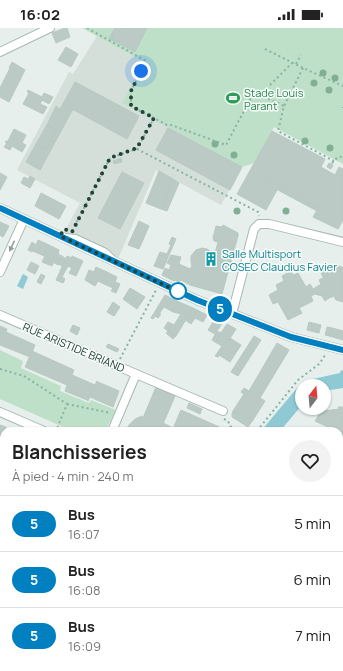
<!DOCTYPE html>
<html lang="fr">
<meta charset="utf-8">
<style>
body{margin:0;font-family:Manrope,sans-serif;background:#f2f2f2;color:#222;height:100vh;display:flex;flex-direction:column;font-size:15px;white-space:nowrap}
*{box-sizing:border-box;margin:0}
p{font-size:13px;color:#767676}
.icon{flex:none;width:22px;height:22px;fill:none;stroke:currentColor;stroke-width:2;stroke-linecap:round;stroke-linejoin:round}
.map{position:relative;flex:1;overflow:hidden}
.details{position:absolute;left:0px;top:399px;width:343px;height:244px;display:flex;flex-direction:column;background:#fff;border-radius:12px 12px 0 0;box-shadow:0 1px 3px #0004}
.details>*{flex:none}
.badge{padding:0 8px;border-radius:13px;font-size:14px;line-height:26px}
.needle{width:26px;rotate:16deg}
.controls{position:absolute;left:295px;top:351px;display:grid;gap:8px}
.controls a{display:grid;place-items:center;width:36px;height:36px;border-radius:50%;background:#fff;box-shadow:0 1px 3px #0004;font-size:20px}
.you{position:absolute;width:20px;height:20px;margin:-10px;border:3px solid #fff;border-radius:50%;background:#1a73e8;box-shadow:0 0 0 6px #1a73e833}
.map>.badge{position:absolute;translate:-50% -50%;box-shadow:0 0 0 2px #fff}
.round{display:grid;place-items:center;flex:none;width:42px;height:42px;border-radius:21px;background:#f2f2f2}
.head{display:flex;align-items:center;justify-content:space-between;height:68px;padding:0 12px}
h1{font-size:19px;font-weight:700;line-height:30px}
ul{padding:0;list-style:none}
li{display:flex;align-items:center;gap:12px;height:56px;padding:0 12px;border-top:1px solid #e0e0e0}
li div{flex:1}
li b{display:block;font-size:15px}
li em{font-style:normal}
li .badge{min-width:44px;font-weight:700;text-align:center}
.status{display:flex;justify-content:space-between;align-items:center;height:28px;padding:0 20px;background:#fff;direction:ltr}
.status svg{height:11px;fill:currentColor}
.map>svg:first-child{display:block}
</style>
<div class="status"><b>16:02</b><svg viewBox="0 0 49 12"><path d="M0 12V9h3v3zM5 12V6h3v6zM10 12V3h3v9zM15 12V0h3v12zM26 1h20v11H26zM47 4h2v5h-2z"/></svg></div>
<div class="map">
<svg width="343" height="643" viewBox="0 0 343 643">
<rect width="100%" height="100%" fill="#e6efeb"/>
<!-- built -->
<path fill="#d4dfda" d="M97 8 144 34 123 75 242 139 221 177 156 142 118 231 64 205 80 175 17 142 69 44 73 46Z"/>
<!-- green -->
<g fill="#bfe0c8">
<path d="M82 0H342L343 1V136L274 99 254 135 242 139 122 75 144 34Z"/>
<path d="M0 322 23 333 21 340 61 358 60 363 89 375 91 372 116 382 105 403H72L0 371Z"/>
</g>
<!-- water -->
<g fill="#8ec9d4">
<path d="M23 246 28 249 23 261 17 258Z"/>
<path d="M341 342 343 343V360L324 363V358H302V377L280 403H261L297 360 313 351 340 345Z"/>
</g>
<!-- building -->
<g fill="#bbcac4" stroke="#b8c9c2">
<path d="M65 0H67L70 9 56 15 52 5Z"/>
<path d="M115 0H147L135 24 112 12 114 8 111 7Z"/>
<path d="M111 7 114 8 112 12 109 11Z"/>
<path d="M66 19 78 26 71 39 58 32Z"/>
<path d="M12 34 25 42 9 74 0 69V60L10 40H9Z"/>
<path d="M75 54 139 88 127 111 63 76Z"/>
<path d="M28 62 42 69 44 65 53 69 49 76 42 72 40 76 47 79 43 86 23 76 29 65 27 64Z"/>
<path d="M63 76 73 81 40 142 26 134 36 116 46 121 56 102 47 97 56 78 60 81Z"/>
<path d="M47 97 56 102 46 121 36 116Z"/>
<path d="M168 100 242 139 230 162 156 122Z"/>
<path d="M14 101 26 107 22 115 26 117 22 124 12 118 10 122 4 119 7 115 5 114 6 113H8Z"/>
<path d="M272 103 325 131 321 139 335 147 339 139 343 141V192L338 201 313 189 319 179 316 177 315 178 267 151 265 155 277 162 266 182 237 166Z"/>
<path d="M121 130 122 134 114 136 113 133Z"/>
<path d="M329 135 333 137 331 141 327 139Z"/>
<path d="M159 143 173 151 161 181 146 175Z"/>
<path d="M122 144 144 155 120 201 98 190Z"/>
<path d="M0 145 7 149 0 162Z"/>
<path d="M30 148 35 151 30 160 21 155 24 149 28 151Z"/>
<path d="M173 151 179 155 167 183 161 181Z"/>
<path d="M267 151 315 178 316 177 319 179 317 183 265 155Z"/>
<path d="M41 165 66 178 59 191 35 178Z"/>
<path d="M139 193 149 198 139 221 128 217Z"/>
<path d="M0 194 9 198 3 209 0 207Z"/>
<path d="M223 197 238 205V208L222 199Z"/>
<path d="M216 198 222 199 238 208 222 266 190 257 181 252 179 254 175 252 174 253 162 247 165 240 169 242 171 237 167 235 171 227 181 229 179 236 190 241 192 238 191 234V228L196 222 202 220 207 221 211 224 213 226 212 228 214 229 218 214 214 213 213 210Z"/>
<path d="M172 209 176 211 163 241 154 238 160 224 167 226 171 217 169 216Z"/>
<path d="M38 212 49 217 44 228 33 223 32 224 28 222 32 214 36 217Z"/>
<path d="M49 217 59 222 58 226 62 228 58 237 53 234 54 233 44 228Z"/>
<path d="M45 228 54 233 52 238 42 234Z"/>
<path d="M62 228 66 231 62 238 58 236Z"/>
<path d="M67 228 72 230V228L83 233 76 248 69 245 72 240 68 238 62 249 65 251 63 255 56 252Z"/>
<path d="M31 234 39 238 35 246 27 242Z"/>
<path d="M335 237 342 239 343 240V274L336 272 334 268 329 270 327 266 322 268 315 266 311 268 313 273 299 280 302 285 288 292 278 274 273 276 269 267 278 262 276 257 284 253 282 248 291 243 293 247 298 245 306 259 310 256 313 261 321 256 319 252 328 247 326 242Z"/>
<path d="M96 239 107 244 102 255 98 253 95 258 85 252 89 242 94 244Z"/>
<path d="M326 242 328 247 323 249 321 245Z"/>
<path d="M107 244 117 249 115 254 120 256 116 265 111 263 113 260 102 255Z"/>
<path d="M41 246 45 248 41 256 37 254Z"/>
<path d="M130 260 145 269 137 281 123 271Z"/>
<path d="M327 266 329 270 325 273 322 268Z"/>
<path d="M165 267 179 274 173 284 164 279 159 286H161L158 290 155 288 153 291 151 290Z"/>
<path d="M113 274 120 279 114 288 107 284Z"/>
<path d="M179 274 193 280 176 308 168 303 172 296 174 297 181 286 173 284Z"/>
<path d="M193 280 207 287 203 294 195 290 191 296 185 292Z"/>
<path d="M215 291 223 294 215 306 208 302Z"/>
<path d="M168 294 172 296 168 303 164 300Z"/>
<path d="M309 294 321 297 319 305 307 302Z"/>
<path d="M227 296 236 301 218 329 215 328 222 318 215 314Z"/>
<path d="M73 297 80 300 77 307 70 303Z"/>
<path d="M0 298 7 301 6 304 35 317 30 329 0 317Z"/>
<path d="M327 299 332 300 329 308 325 307Z"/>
<path d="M332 300 343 303V312L329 308Z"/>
<path d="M168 303 176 308 173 311 166 305Z"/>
<path d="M217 303 221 305 215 314 212 312Z"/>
<path d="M254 308 261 312 238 348 231 344Z"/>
<path d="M230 310 241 317 230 334 219 327Z"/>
<path d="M277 315 289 322 260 370 249 363Z"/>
<path d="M108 316 119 321 117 324 106 319Z"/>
<path d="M32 323 74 342 72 347 95 357 97 353 98 354 87 372 65 363 67 357 25 339Z"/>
<path d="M98 354 119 363 113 379 90 369 88 373 87 372Z"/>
<path d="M156 359 175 368 160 403H125L129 397 135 391 142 388V390H143Z"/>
<path d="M244 360 265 373 253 392 233 383 244 366 241 364Z"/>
<path d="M189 375 202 381 200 386 187 380Z"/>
<path d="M338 379H343V423L339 421V403H332V401L315 393 320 385 324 384V383L339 381Z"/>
<path d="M181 382 226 402V403H172Z"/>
<path d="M233 383 253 392 248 399 232 389V386Z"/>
<path d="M163 395 171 399 169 403H160Z"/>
<path d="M0 397 6 399 3 405H4V436L0 435Z"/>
<path d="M339 441 343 443V455L339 453Z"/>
<path d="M339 469 343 471 342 479H340V477L339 476Z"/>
<rect x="339" y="501" width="4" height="18"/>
<path d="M343 578V642L336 639H339V585H340Z"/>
<path d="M70 639H78L87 643H69Z"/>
<path d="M179 639H237L246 643H178Z"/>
</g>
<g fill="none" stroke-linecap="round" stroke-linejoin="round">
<defs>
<g id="service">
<path d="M66 208 76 209 106 223 113 230"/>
<path d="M58 643 59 639"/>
</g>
<g id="minor">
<path d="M0 24 50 0"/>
<path d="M0 180 197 272 291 309 343 322"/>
<path d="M0 244 24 191"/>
<path d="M232 286 254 201 259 196H269L343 214"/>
<path d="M0 287 136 346 112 403"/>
<path d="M136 346 223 383"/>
<path d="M0 384 44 403"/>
<path d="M0 478 4 480"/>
<path d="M155 643 157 639"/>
</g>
<g id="primary">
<path d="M0 507 4 509"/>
<path d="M0 520 4 522"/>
<path d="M266 639 275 643"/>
<path d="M300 639 309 643"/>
</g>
</defs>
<!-- service casing -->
<use href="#service" stroke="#a8b8b2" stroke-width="6"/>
<!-- minor casing -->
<use href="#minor" stroke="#a8b8b2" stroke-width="10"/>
<!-- primary casing -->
<use href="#primary" stroke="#c2cac8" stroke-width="14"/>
<!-- path -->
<g stroke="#86b3a5" stroke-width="2" stroke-dasharray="2 3" stroke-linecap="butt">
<path d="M87 0 146 33 131 63V78L167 97H171L226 117 254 64 284 78"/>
<path d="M265 21 303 40 343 58"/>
<path d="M296 36 301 27"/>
<path d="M303 40 284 78 278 103 334 133"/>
<path d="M270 57 292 35"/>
<path d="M343 79V80"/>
<path d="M137 121 258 184 259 188"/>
<path d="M332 135 337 130 343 128"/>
<path d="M72 203 110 130 137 121 154 90"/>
<path d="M120 331 156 262"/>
<path d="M0 341 24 348 67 376 56 403"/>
<path d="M67 376 111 385"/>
<path d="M224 391 228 393 230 398 238 403"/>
<path d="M228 403 230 398"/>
<path d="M257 403 298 352 319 336 324 329 325 325"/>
</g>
<!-- service -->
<use href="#service" stroke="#fff" stroke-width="4"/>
<!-- minor -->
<use href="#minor" stroke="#fff" stroke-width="8"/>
<!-- primary -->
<use href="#primary" stroke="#6aa596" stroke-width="12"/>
</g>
<!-- trees -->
<g fill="#80af93">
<circle cx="323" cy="45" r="3.5"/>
<circle cx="335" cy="50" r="3.5"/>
<circle cx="314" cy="55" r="3.5"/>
<circle cx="329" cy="62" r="3.5"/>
<circle cx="305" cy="113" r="3.5"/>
<circle cx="215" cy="116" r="3.5"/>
<circle cx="330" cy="120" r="3.5"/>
<circle cx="234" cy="127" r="3.5"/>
<circle cx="237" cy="183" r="3.5"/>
<circle cx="286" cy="183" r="3.5"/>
</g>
<!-- one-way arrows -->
<defs><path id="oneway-solid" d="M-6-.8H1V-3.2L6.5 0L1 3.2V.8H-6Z"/></defs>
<use fill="#92a09c" href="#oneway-solid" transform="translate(12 218) rotate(115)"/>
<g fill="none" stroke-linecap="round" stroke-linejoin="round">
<defs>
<path id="line" d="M0 180 197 272 291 309 343 322"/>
</defs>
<!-- line casing -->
<use href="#line" stroke="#fff" stroke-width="9"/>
<!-- line -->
<use href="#line" stroke="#0080c0" stroke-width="6"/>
<!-- walk -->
<path stroke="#24423a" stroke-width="4" stroke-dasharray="0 7.2" d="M141 43 131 63V78L154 90 137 120 110 130 72 204 64 201 60 208 179 264 178 263"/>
</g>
<!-- icons -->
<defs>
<symbol id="stadium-bare" viewBox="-9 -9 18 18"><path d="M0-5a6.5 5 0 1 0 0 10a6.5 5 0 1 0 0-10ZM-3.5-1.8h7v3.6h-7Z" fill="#2e9e5b" stroke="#f7fbf9" stroke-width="2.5" paint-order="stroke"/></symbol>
<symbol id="building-bare" viewBox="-9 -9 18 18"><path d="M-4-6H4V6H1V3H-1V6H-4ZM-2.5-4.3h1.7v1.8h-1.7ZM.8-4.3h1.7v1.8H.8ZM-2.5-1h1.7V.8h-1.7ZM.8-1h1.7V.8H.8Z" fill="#0f9aa8" stroke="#f7fbf9" stroke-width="2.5" paint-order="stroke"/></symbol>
</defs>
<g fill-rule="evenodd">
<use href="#stadium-bare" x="223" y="60" width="20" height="20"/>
<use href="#building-bare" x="201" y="221" width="20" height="20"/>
</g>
<!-- markers -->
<circle fill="#fff" stroke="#0080c0" stroke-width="2" cx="178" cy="263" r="8"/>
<g text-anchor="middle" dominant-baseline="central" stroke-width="3" stroke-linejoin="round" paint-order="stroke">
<!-- leisure labels -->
<g font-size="11" fill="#27864d" stroke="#f7fbf9" text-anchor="start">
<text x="244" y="64">Stade Louis<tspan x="244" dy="13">Parant</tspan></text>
</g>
<!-- culture labels -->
<g font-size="11" fill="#0d838f" stroke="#f7fbf9" text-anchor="start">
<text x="222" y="225">Salle Multisport<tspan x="222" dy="13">COSEC Claudius Favier</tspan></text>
</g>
<!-- street labels -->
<g font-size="11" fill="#24423a" stroke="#f7fbf9">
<text transform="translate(74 319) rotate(23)">RUE ARISTIDE BRIAND</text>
</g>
</g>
</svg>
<div class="controls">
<a><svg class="needle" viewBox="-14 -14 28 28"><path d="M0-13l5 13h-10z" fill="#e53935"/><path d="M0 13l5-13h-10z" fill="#767676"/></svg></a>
</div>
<div class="you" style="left:141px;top:43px"></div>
<b class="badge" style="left:220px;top:281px;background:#0080c0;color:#fff">5</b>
<section class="details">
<div class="head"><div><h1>Blanchisseries</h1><p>À pied · 4 min · 240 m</p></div><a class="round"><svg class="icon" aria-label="heart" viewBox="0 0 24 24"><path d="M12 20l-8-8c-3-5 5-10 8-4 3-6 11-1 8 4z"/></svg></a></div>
<ul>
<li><span class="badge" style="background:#0080c0;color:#fff">5</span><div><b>Bus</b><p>16:07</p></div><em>5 min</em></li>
<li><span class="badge" style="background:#0080c0;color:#fff">5</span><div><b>Bus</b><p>16:08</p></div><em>6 min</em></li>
<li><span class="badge" style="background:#0080c0;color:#fff">5</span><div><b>Bus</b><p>16:09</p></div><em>7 min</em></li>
</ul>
</section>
</div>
